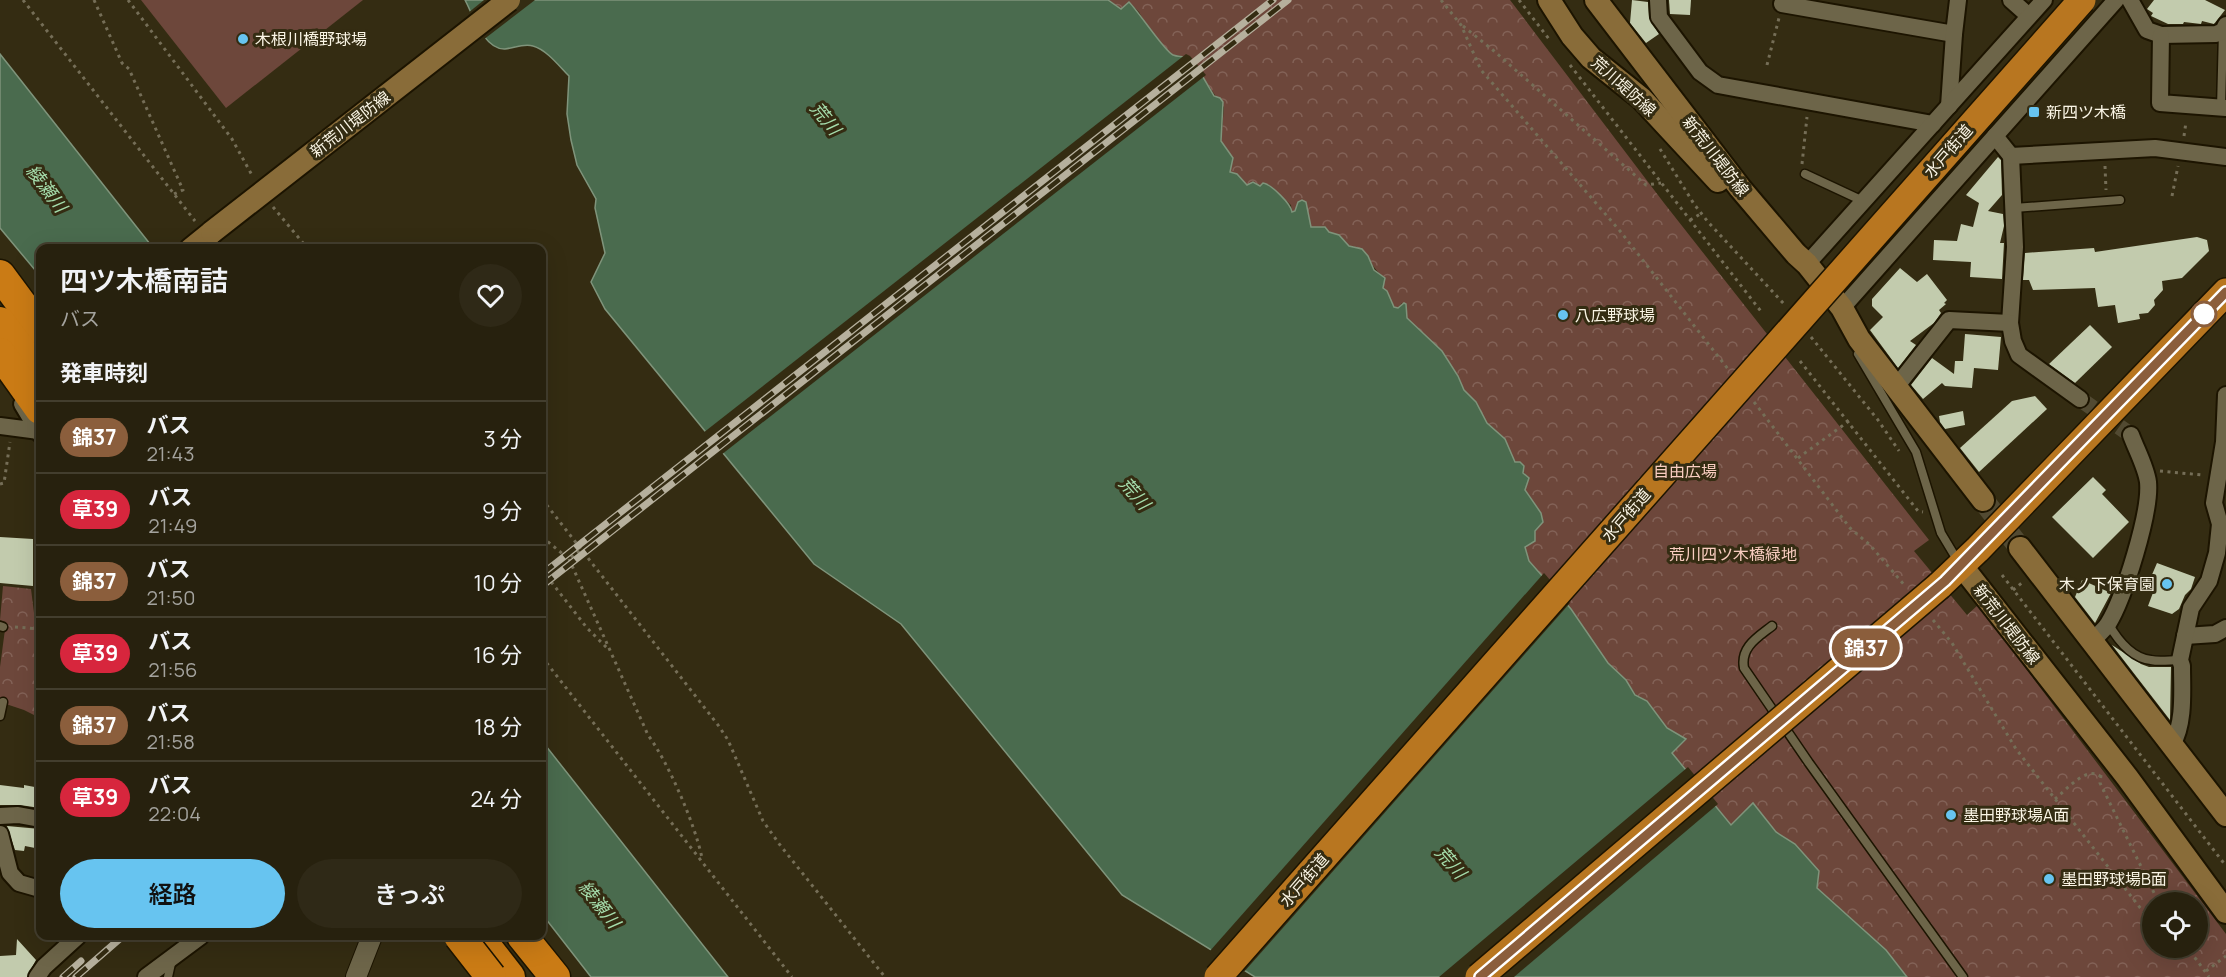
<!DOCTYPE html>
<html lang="ja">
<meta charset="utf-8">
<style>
body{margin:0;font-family:Manrope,"Noto Sans JP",sans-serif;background:#2f2917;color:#f1f3f6;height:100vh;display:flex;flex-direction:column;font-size:22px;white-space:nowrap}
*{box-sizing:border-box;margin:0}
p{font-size:20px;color:#a4a39e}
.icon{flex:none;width:33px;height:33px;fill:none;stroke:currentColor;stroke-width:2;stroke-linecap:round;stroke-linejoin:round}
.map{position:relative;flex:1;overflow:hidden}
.sheet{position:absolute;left:36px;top:244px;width:510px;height:696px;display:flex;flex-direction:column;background:#27210e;border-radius:12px;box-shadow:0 6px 24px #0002,0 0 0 2px #433e2e}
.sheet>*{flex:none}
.badge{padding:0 12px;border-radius:20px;font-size:21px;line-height:39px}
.fabs{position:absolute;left:2142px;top:892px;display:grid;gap:12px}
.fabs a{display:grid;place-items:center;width:66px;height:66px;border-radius:50%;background:#27210e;box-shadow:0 6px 24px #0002,0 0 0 2px #433e2e;font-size:30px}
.map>.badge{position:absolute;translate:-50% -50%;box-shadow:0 0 0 3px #fff}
h2{padding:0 24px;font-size:22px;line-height:54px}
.round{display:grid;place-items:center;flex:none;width:63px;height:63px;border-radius:32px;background:#2f2917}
.head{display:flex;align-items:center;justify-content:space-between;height:102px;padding:0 24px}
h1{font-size:28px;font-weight:600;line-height:45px}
.button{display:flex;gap:12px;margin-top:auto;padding:12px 24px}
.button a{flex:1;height:69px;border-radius:36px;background:#67c4f0;color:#111;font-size:24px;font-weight:600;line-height:69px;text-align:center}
.button a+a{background:#2f2917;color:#f1f3f6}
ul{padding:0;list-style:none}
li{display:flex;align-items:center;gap:18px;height:72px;padding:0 24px;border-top:2px solid #433e2e}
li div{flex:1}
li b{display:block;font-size:22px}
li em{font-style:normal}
li .badge{min-width:66px;font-weight:700;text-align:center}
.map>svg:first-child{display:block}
</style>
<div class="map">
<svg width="2226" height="977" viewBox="0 0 2226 977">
<defs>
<pattern id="park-crowns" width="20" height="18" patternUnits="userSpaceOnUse" patternTransform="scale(1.5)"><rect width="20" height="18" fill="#6d473b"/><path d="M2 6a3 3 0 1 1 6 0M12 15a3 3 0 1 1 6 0" fill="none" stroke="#836257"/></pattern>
</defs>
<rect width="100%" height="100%" fill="#342c12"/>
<!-- grass -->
<path fill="#6d473b" d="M141 0H363L226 108Z"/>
<!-- park -->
<g fill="url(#park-crowns)" fill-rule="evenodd">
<path d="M1109 0H1510L1664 203 1929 540 1914 551 1967 615 1978 605 2226 934V977H1907L1886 950 1817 888 1795 844 1776 832 1753 803 1731 825 1672 753 1686 739 1667 728 1647 701 1636 695 1626 680 1608 663 1571 609 1529 561 1525 547 1535 531 1541 513 1525 490 1529 478 1515 463 1505 439 1487 423 1476 402 1464 390 1458 376 1442 351 1407 318 1402 303 1398 308 1394 307 1387 291 1383 288 1385 278C1369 268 1369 247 1349 246L1339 235 1311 227 1295 211 1292 212 1291 205 1268 184 1247 186 1237 174 1230 172 1233 158 1221 141 1224 107C1214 96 1194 59 1181 56 1178 55 1175 55 1171 55L1147 26 1139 12 1129 2 1121 9ZM2152 903H2198V948H2152Z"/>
<path d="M3 586 31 589 34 613 39 615 40 718 24 710 0 702V667L6 622 0 620Z"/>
</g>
<!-- water -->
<g fill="#4a6b4e" stroke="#7f947b" stroke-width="1.5">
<path d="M465 0H1108L1121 9 1129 2C1139 12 1165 52 1173 55 1178 57 1183 56 1188 58L1203 77 1214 96 1220 98 1223 102 1221 141 1233 158 1230 172 1237 174 1247 185 1253 182 1260 186 1263 183C1271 184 1291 204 1292 212L1295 211 1298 202 1302 200 1306 202 1311 227H1325L1329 232 1339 235 1349 246 1362 249 1368 256 1374 270 1385 278 1383 288 1387 291 1394 307 1398 308 1404 303 1406 304 1407 318 1442 351 1458 376 1464 390 1476 402 1487 423 1505 439 1515 462H1520L1524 466 1523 473 1529 478 1525 490 1541 513 1543 522 1535 531V541L1525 547 1529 561 1571 609 1608 663 1626 680 1635 695 1647 701 1667 728 1686 739 1672 753 1731 825 1753 803 1776 832 1795 844 1819 871 1817 888 1886 950 1907 977H1255L1122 895 901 624 814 564 605 309 591 282 605 253 595 208 596 199 577 165 571 140 567 114 569 76C559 66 547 50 533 46 524 43 514 48 505 49 484 50 473 15 465 0Z"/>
<path d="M0 54 154 249H40V276L0 228Z"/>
<path d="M542 741 728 977H591L542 914Z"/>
</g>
<!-- pier -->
<g fill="#342c12">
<path d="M484 0H535L483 40 468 13Z"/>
<path d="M1186 54 1190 56 1206 75 721 455 703 433Z"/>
<path d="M1544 573 1570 603 1243 973 1209 952Z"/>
<path d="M1688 767 1718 804 1514 977H1439Z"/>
</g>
<!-- building -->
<g fill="#c2cbad">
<path d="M1632 0 1648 2 1649 18 1659 34 1646 43 1630 23Z"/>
<path d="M1669 0H1691L1690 15 1670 14Z"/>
<path d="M2154 0H2205L2225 10 2214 24 2202 21 2201 24 2184 22 2183 24H2168L2151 16 2153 13 2147 9Z"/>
<path d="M1998 157 2001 160 2002 195 1988 211 2003 214 2004 226 2000 243H2004L2002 279 1970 277 1971 262 1933 260 1934 240 1957 241 1961 224 1973 227 1979 203 1966 195Z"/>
<path d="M2197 237 2207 240 2209 251 2182 278 2162 281 2163 290 2154 300 2155 305 2148 313 2139 314 2140 319 2118 323 2115 305 2098 307 2095 288 2033 290 2029 280H2023L2025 253 2094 248 2095 252Z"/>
<path d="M1900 268 1917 282 1927 274 1947 300 1944 303 1946 304 1939 310 1941 313 1934 323 1910 341 1916 345 1898 368 1870 330 1883 317 1872 306V299Z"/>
<path d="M2090 325 2112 347 2075 383 2049 364Z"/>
<path d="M1965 334 2001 337 1998 370 1974 368 1972 388 1945 386 1942 383 1923 399 1911 385 1932 358 1954 374 1955 361H1963Z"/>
<path d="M2035 396 2047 409 1979 472 1960 448 2012 401Z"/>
<path d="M1963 411 1965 425 1945 429 1940 422 1939 416Z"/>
<path d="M2093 477 2106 490 2102 494 2129 522 2093 558 2052 517Z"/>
<path d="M0 537 33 539V586L0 583Z"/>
<path d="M2157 563 2195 577 2191 589 2185 595 2179 609 2172 614 2148 606 2154 590 2150 588 2153 582 2151 577Z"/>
<path d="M2082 580 2111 593 2095 623 2075 597Z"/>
<path d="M2112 645 2141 664 2149 667H2171L2170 720Z"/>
<path d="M0 785 24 788V785L40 788V808L20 805H0Z"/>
<path d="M7 826 40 829V849L25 846 24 851 15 850Z"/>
<path d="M17 939 36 960 27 977H0V956L16 955Z"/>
</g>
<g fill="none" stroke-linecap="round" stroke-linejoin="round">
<!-- minor-tunnel -->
<path stroke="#524a32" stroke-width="16" stroke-dasharray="16 8" stroke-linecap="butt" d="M2080 399 2131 435"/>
<!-- secondary-tunnel -->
<path stroke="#524a32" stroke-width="22" stroke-dasharray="22 11" stroke-linecap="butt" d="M1983 500 2020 548"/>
<defs>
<g id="service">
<path d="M2221 108 2223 31"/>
<path d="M1805 174 1863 201"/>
<path d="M2014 208 2120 200"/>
<path d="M1858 354 1916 452 1941 533 1959 563"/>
<path d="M2108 623C2117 639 2131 658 2151 660 2160 662 2170 660 2180 660"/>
<path d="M0 626 3 627"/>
<path d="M1772 626C1758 637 1740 647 1744 668L1809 763 1963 977"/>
<path d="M0 716 3 702"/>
<path d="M168 977 172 959"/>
</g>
<g id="minor">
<path d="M1658 0 1659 17 1700 72 1718 85 1933 124"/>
<path d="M2011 0 2029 16"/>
<path d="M2130 0 2147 30 2161 35 2216 34 2223 31 2226 25"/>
<path d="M1782 4 1954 34"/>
<path d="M2161 35 2160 103 2226 108"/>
<path d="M1949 106 1954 34 1958 0"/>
<path d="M1995 136 2011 156 2015 247 2010 323 2013 341 2019 355 2080 399"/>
<path d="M2011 156 2155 148 2226 157"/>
<path d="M1807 264 2044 0"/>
<path d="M1842 308 2116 0"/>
<path d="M1896 387 1949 320 2010 323"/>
<path d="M22 404 40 434"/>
<path d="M0 426 39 431"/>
<path d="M2185 636 2215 634 2226 628"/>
<path d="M2092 641C2097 636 2104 630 2108 624 2124 598 2151 512 2148 482 2146 467 2136 449 2131 435"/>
<path d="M2172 745C2185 723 2182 690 2182 666L2180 660 2191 608 2209 581 2217 553 2220 524 2214 503 2224 442 2226 395"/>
<path d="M0 816 18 815 40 819"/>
<path d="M0 834 10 873 19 883 40 889"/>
<path d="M37 977 44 967 78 936"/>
<path d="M146 977 201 936"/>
</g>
<path id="tertiary" d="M356 977 372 936"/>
<g id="secondary">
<path d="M1549 0 1572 36 1591 58 1641 98 1718 181"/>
<path d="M1596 0 1740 188 1796 254 1807 264 1842 308 1859 339 1983 500"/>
<path d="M191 249 212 232"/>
<path d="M2020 548 2226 815"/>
<path d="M1961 565 2127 777 2226 912"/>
</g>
<path id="trunk" d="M1939 586 1977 550 2226 292"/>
<g id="motorway">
<path d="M0 275 40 329"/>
<path d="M0 322 33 366"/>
<path d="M0 353 40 409"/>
<path d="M478 936 510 977"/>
<path d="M522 936 555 977"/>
</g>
</defs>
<!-- service casing -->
<use href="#service" stroke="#1c1400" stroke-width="11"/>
<!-- minor casing -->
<use href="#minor" stroke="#1c1400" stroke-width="20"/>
<!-- tertiary casing -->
<use href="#tertiary" stroke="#1c1400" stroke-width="22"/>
<!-- secondary casing -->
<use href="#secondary" stroke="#1c1400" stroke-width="26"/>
<!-- trunk casing -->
<use href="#trunk" stroke="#1c1400" stroke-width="30"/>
<!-- motorway casing -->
<use href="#motorway" stroke="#1c1400" stroke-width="33"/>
<!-- path -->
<g stroke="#756e57" stroke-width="3" stroke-dasharray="3 4.5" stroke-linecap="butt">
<path d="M23 0 195 221"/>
<path d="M94 0 122 63 129 69 183 190 174 194"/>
<path d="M128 0 232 139 253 177"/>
<path d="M1441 0 1461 25 1481 70 1620 231 1728 369"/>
<path d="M1519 0 1549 39"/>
<path d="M1463 26 1494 51 1646 185 1661 183"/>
<path d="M1570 65 1763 314"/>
<path d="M1767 65 1779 18"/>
<path d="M2184 136 2186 122"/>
<path d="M1660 149 1694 204 1708 222 1784 304"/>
<path d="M1802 164 1807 117"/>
<path d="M2105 166 2106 190"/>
<path d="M2172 196 2178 166"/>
<path d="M273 207 308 249"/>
<path d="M1690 220 1702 213"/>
<path d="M1811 337 1878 420 1899 451"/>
<path d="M1800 361 1918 511 1923 512"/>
<path d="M1754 402 1850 528 1870 545 1906 587"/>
<path d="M1798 458 1849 421"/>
<path d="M2160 471 2202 475"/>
<path d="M0 484 4 483 10 442"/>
<path d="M542 499 718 725 728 740 763 821 780 845 885 977"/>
<path d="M542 537 569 559 581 549"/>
<path d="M569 559 648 735C668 762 695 824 702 858"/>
<path d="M542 570 587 628 608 649"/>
<path d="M2002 575 2226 866"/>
<path d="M2013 590 2023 582"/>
<path d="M1933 620 1952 643 2016 749 2152 923"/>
<path d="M15 627 40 629"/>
<path d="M542 657 792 977"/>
<path d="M2101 775 2100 783 2159 903"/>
<path d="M2055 799C2066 790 2086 766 2100 776"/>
<path d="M2183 948 2196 959 2209 977"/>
<path d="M2206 971 2226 956"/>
</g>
<!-- service -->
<use href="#service" stroke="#6d6549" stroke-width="8"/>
<!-- minor -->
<use href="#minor" stroke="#6d6549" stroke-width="16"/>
<!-- tertiary -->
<use href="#tertiary" stroke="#6d6549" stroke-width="20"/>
<!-- secondary -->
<use href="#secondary" stroke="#896c39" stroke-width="22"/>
<!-- trunk -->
<use href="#trunk" stroke="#b87620" stroke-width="27"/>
<!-- motorway -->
<use href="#motorway" stroke="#ca7b15" stroke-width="30"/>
<defs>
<g id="rail">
<path d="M542 574 1273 0"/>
<path d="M542 586 1288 0"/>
<path d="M63 977 81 961"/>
<path d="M76 977 123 936"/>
</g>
</defs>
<!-- rail casing -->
<use href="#rail" stroke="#b6b09d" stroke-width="7"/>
<!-- rail -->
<use href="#rail" stroke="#342c12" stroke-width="4.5" stroke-dasharray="14" stroke-linecap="butt"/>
<defs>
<path id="secondary-bridge" d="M212 232 509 0"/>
<g id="trunk-bridge">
<path d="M1218 977 2082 0"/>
<path d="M1479 977 1939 586"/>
</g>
<path id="motorway-bridge" d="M459 936 491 977"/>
</defs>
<!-- secondary-bridge casing -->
<use href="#secondary-bridge" stroke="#1c1400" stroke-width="26" stroke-linecap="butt"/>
<!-- trunk-bridge casing -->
<use href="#trunk-bridge" stroke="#1c1400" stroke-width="30" stroke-linecap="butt"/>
<!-- motorway-bridge casing -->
<use href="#motorway-bridge" stroke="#1c1400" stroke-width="33" stroke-linecap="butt"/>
<!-- secondary-bridge -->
<use href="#secondary-bridge" stroke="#896c39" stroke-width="22"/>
<!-- trunk-bridge -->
<use href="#trunk-bridge" stroke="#b87620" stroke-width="27"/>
<!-- motorway-bridge -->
<use href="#motorway-bridge" stroke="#ca7b15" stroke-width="30"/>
</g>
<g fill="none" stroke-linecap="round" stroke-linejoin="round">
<defs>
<path id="line" d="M1480 977 1945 581 2226 292"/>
</defs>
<!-- line casing -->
<use href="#line" stroke="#fff" stroke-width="14"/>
<!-- line -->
<use href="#line" stroke="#8b5e3c" stroke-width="9"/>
</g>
<!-- markers -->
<g fill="#67c4f0" stroke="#342c12" stroke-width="2">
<circle cx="243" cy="39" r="6"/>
<rect x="2028" y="106" width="12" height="12" rx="3"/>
<circle cx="1563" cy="315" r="6"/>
<circle cx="2167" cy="584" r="6"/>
<circle cx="1951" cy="815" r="6"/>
<circle cx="2049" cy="879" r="6"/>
</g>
<circle fill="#fff" stroke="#8b5e3c" stroke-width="3" cx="2204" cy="314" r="12"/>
<g text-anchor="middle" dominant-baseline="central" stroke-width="6" stroke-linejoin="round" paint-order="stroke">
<!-- poi labels -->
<g font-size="16" fill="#faf5e5" stroke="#342c12" text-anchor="start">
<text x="255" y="39">木根川橋野球場</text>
<text x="2046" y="112">新四ツ木橋</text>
<text x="1575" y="315">八広野球場</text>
<text x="2155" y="584" text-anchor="end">木ノ下保育園</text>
<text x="1963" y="815">墨田野球場A面</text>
<text x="2061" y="879">墨田野球場B面</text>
</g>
<!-- street labels -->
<g font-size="16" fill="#faf5e5" stroke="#342c12">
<text transform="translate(1624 86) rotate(42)">荒川堤防線</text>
<text transform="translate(350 124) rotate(-38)">新荒川堤防線</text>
<text transform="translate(1948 151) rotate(-49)">水戸街道</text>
<text transform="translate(1716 156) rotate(52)">新荒川堤防線</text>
<text transform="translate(1626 515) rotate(-49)">水戸街道</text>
<text transform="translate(2007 624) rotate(52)">新荒川堤防線</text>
<text transform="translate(1304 880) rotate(-49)">水戸街道</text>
</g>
<!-- park labels -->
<g font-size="16" fill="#f9cdc0" stroke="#342c12">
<text x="1685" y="471">自由広場</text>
<text x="1733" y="554">荒川四ツ木橋緑地</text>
</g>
<!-- water labels -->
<g font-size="18" font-style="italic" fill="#a5ddac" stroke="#342c12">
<text transform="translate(826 118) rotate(51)">荒川</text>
<text transform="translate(47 188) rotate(53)">綾瀬川</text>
<text transform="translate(1135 493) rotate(49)">荒川</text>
<text transform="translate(1451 862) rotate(49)">荒川</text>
<text transform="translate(600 904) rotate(52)">綾瀬川</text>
</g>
</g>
</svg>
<div class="fabs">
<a><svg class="icon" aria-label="locate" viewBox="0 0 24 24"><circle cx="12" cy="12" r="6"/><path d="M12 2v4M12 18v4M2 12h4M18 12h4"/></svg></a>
</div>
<b class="badge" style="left:1866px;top:648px;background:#8b5e3c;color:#fff">錦37</b>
<section class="sheet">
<div class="head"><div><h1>四ツ木橋南詰</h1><p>バス</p></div><a class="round"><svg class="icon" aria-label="heart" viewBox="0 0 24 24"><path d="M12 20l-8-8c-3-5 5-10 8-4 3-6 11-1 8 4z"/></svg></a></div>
<h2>発車時刻</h2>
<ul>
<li><span class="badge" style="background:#8b5e3c;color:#fff">錦37</span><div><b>バス</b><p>21:43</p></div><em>3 分</em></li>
<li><span class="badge" style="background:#d7263d;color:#fff">草39</span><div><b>バス</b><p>21:49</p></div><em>9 分</em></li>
<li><span class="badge" style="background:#8b5e3c;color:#fff">錦37</span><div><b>バス</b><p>21:50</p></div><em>10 分</em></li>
<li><span class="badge" style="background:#d7263d;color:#fff">草39</span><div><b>バス</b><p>21:56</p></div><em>16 分</em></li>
<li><span class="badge" style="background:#8b5e3c;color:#fff">錦37</span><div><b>バス</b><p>21:58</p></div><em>18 分</em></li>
<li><span class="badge" style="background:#d7263d;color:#fff">草39</span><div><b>バス</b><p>22:04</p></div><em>24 分</em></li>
</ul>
<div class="button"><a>経路</a><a>きっぷ</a></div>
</section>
</div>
